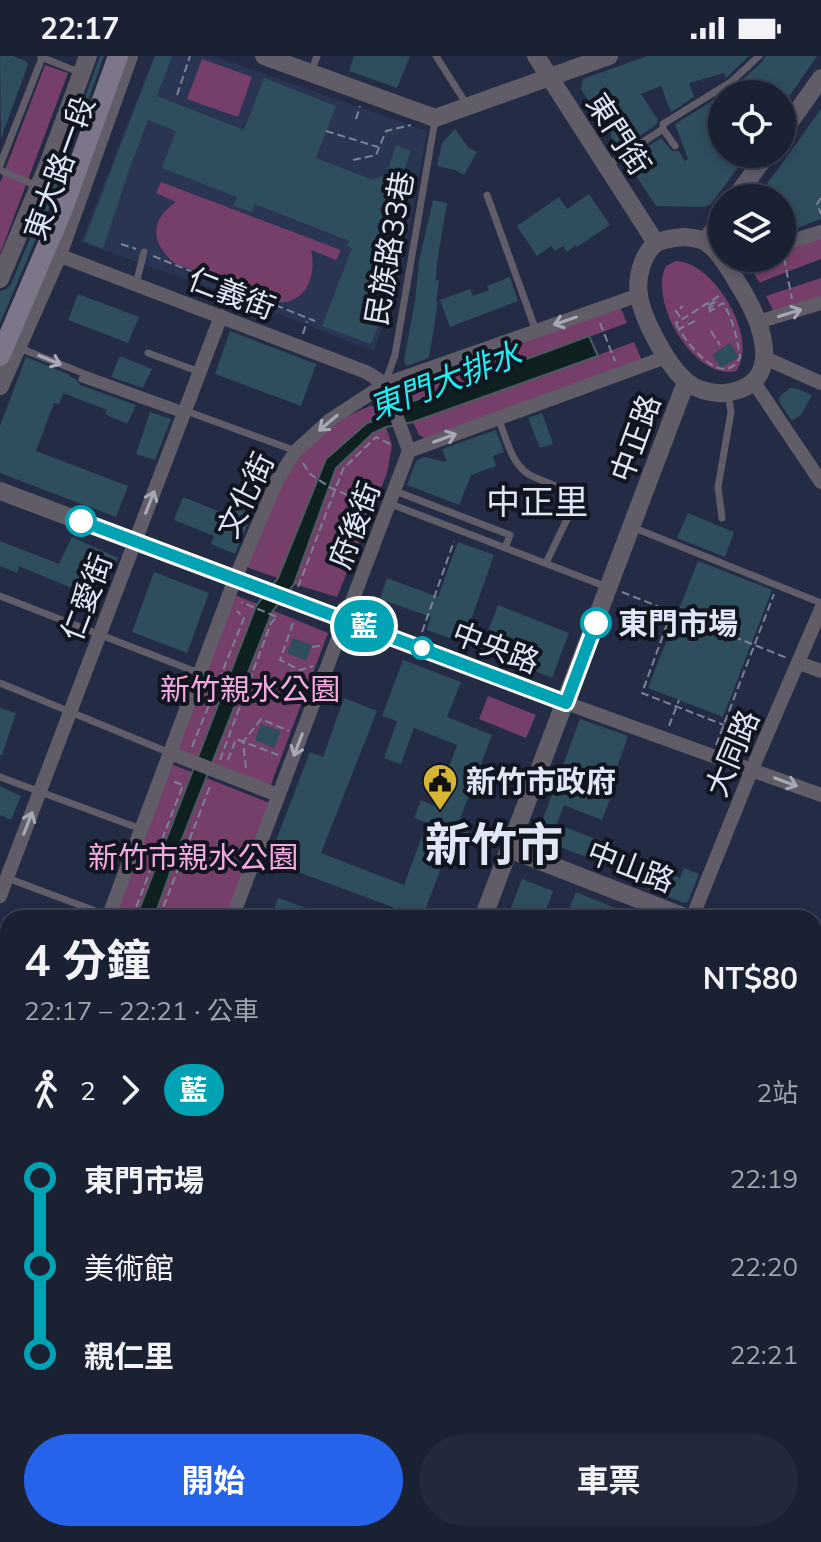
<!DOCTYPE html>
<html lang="zh-TW">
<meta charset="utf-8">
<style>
body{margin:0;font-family:Mulish,"Noto Sans TC",sans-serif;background:#23293b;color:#f1f3f6;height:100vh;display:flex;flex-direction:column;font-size:30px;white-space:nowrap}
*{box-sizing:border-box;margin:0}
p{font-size:26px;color:#9fa3ac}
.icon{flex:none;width:44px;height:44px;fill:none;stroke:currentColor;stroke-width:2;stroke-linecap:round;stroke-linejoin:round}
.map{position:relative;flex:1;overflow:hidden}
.side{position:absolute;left:0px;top:854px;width:822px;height:632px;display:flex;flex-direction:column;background:#1a2133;border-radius:24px 24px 0 0;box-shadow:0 4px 12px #0003,0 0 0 2px #383e4e}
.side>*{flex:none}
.badge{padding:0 16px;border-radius:26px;font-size:28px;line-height:52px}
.controls{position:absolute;left:708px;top:24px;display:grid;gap:16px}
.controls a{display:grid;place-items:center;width:88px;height:88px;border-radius:50%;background:#1a2133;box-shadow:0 4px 12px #0003,0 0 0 2px #383e4e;font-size:40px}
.map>.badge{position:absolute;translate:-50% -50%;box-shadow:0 0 0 4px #fff}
.legs{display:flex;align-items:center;gap:12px;height:88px;padding:0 24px;font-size:26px}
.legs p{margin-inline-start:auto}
.headline{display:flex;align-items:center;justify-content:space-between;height:136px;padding:0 24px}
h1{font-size:44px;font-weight:700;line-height:60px}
.cta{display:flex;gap:16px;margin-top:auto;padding:16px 24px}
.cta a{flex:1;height:92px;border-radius:48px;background:#2563eb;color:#fff;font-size:32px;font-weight:700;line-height:92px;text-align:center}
.cta a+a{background:#23293b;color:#f1f3f6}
ul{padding:0 24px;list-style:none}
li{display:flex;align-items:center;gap:28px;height:88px;font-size:30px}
li i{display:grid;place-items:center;width:12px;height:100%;margin:0 10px;background:currentColor}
li i::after{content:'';width:20px;height:20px;margin:-10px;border:6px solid;border-radius:50%;background:#1a2133}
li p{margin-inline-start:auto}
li:first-child i{background:linear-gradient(#0000 50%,currentColor 0)}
li:last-child i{background:linear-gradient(currentColor 50%,#0000 0)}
.status{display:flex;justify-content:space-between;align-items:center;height:56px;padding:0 40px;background:#1a2133;direction:ltr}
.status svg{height:22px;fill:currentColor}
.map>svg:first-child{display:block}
</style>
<div class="status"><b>22:17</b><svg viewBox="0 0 49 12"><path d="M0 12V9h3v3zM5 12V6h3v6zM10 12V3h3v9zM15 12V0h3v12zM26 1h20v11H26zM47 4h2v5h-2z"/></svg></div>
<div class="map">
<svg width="821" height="1486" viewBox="0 0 821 1486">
<rect width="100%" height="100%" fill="#232c44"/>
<!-- built -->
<path fill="#2a3554" d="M154 0H213L427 75 402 213 374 295 225 237 81 186Z"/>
<!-- green -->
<g fill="#763f69">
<path d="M202 3 252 21 238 61 187 43Z"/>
<path d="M45 9 68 17 0 198V127Z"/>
<path d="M161 126 341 194 336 204 311 194C316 214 310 242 285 246 280 247 276 245 271 245L174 207C151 187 149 164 176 146L156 137Z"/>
<path d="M821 181V203L761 226H759L747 206 760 202H782V195Z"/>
<path d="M676 205C714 206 760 283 736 315 694 325 648 245 666 210Z"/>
<path d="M821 222V244L775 258 766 240Z"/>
<path d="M620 250 627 267 408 347 400 331Z"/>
<path d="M634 286 643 307 425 382 419 379 413 366Z"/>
<path d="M370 350 378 351 382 362 367 367 326 403 278 522 249 512 247 510C257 484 266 458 278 433 295 396 332 365 370 350Z"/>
<path d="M386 371 392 389 387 417 337 541 294 528 336 412 373 377Z"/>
<path d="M230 537 328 577 270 731 170 696Z"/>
<path d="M488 640 536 659 526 682 479 663Z"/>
<path d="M166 706 275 749 232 862H108Z"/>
</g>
<!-- water -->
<path fill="#0f2020" stroke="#4d5b60" stroke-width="2" d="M589 280 598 300 413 366 386 371 373 377 336 412 294 528 272 556 182 783 154 862H136L256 550 278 522 326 403 367 367 382 362 408 347Z"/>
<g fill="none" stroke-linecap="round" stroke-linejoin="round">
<!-- stream -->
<path stroke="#4d5b60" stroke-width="3" d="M0 981 8 979"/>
</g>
<!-- building -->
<g fill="#2e4d5d">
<path d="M0 0H13L26 5 28 9 1 82Z"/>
<path d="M100 0H104L50 150 0 267V235L7 233 11 228 58 115Z"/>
<path d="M155 0H172L157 40 244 74 264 22 336 50 316 102 373 124 386 119 396 89 411 95 389 156 379 152 384 165 375 171 386 175 375 207 399 216 371 288 322 270 352 192 347 190 349 185 255 148 252 156 233 150 237 141 162 112 176 75 148 64 129 114 103 193 84 185Z"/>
<path d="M354 0H410L397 32 349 15Z"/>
<path d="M647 0H749L726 22 724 17 689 27 694 41 671 56 661 30 641 38 658 64 656 69 619 94 611 80H612L581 33 583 23Z"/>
<path d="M765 0H817L782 51V38H754L752 33 741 25 763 5Z"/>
<path d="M722 39V98H748L711 148 705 151 656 150 626 105 661 82 672 95H679L685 105 688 103 675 68Z"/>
<path d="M821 53V163L782 178V142H757Z"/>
<path d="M455 73 468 91 477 96 464 119 455 114 437 110 442 87Z"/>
<path d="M589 138 610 169 577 191 576 189 567 196 563 190 555 195 551 190 537 200 517 170 559 141 567 153Z"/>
<path d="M433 144 447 147 437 206 436 224H439L436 246 438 245 429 302 406 310 404 304 415 245 419 205Z"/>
<path d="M510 221 518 245 450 271 440 244 470 233 473 240 489 234 487 230Z"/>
<path d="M78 238 139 261 128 287 68 264Z"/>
<path d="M230 275 316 308 301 350 215 318Z"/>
<path d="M730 287 739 301 721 312 712 299Z"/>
<path d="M120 300 152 313 143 332 111 321Z"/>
<path d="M26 301 70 319 69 320 76 323 80 329 136 349 127 368 105 358 107 354 63 337 59 348 54 347 36 395 128 430 116 461 0 417V370Z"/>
<path d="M790 332H795L812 339 801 359 792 365 780 347 779 343 781 339Z"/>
<path d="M150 356 171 363 155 404 136 398Z"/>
<path d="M542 357 553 388 540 392 528 362Z"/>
<path d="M496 374 504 396 493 400 496 410 471 419 459 449 407 429 416 405 424 401 447 406 442 393Z"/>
<path d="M183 441 223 457 226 448 252 458 235 498 211 488 214 480 174 464Z"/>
<path d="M688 457 734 476 725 501 677 482Z"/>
<path d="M72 481 118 502 109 522 85 512 76 534 19 510 17 517 0 510V485L59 508Z"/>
<path d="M458 486 494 499 463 587 427 574 431 561 380 543 387 522 438 541Z"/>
<path d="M698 505 772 534 723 661 648 632Z"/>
<path d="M154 516 209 537 187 597 132 576Z"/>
<path d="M498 549 569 577 552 622 481 593Z"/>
<path d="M293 582 312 589 306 605 287 597Z"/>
<path d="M403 604 461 626 447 661 492 679 460 763 472 767 466 783 454 778 422 862 290 813 297 795 275 787 310 696 323 701 344 642 377 655 321 797 404 829 427 767 414 762 421 744 434 750 457 689 414 672 401 708 384 702 397 665 382 660Z"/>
<path d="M0 652 16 657 2 699H0Z"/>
<path d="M580 663 628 680 613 723 578 710 571 729 610 743 602 764 564 749 557 768 604 786 597 805 536 782Z"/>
<path d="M261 668 281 675 274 692 255 684Z"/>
<path d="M0 730 21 740 11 764 0 759Z"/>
<path d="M653 811 680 822 684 812 699 818 688 846 683 847 645 831Z"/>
<path d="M522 823 553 835 543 862H507Z"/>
<path d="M576 836 615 852 611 862H582L568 856Z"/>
<path d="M278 842 309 853 306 862H271Z"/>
</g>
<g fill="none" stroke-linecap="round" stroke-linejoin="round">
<!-- path -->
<g stroke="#7a8296" stroke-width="2" stroke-dasharray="8 4" stroke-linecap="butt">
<path d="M177 39 190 0"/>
<path d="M356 63 360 50"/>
<path d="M326 75 378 91"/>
<path d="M353 104 376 99 386 75 411 69"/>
<path d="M821 142 817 148 821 158"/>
<path d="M121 188 136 193"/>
<path d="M153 200 315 265"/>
<path d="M784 202 792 243"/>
<path d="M226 248 231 232"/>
<path d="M708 249 715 246V248L709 252 711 255"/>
<path d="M680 261 676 255 683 250"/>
<path d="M695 265 679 273C689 290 724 334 740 301 737 281 733 264 723 247L709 256"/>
<path d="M600 267 615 305"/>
<path d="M678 272 676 267 719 240"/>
<path d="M711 275 720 289"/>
<path d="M303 278 307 265"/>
<path d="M303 407 310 418 331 432 374 450"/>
<path d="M298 531 343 413 376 381 392 389"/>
<path d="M622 536 787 602"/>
<path d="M671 557 642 637 724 669"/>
<path d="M293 567 280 604 300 614 313 610"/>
<path d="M422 576 454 485"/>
<path d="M312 591 321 590"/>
<path d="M669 670 679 644"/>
<path d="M716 689 774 538"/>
<path d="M192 691 244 562 237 555"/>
<path d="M220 704 271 567 277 561 241 546"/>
<path d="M228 704 236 683 281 700"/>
<path d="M246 712 243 686 261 663 289 675"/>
<path d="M162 857 175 862"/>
<path d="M132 862 183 729 172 725"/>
<path d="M159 862 211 728"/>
</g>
<!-- service -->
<g stroke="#605c68" stroke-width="7">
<path d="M436 0 467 49"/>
<path d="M41 1 81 17"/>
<path d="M311 17 317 0"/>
<path d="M731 26 759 0"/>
<path d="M675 90 663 73V68L731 26 748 38"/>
<path d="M0 109 42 2"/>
<path d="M608 109 663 73"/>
<path d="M0 114 37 130"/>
<path d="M487 139 536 275"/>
<path d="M136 228 144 196"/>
<path d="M17 291 85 318 296 395"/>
<path d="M148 297 200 316"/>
<path d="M82 323 183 359"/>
<path d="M385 327 395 299 435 64"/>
<path d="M498 362C506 380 511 409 530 419 537 423 546 426 554 429"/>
<path d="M395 435 510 479 505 492"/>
<path d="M391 448 607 531"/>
<path d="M722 462 718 431 731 356 728 338"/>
<path d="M632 471 821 547"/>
<path d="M546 507 569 459"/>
<path d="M0 540 199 617"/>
<path d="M0 627 170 697"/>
<path d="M0 721 141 773"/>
<path d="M7 822 109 860"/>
<path d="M814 932 821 925"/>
<path d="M814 1282 821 1276"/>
<path d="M0 1301 8 1304"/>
<path d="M814 1331 821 1337"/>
<path d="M814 1412 821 1410"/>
<path d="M814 1467 821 1466"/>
<path d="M0 1468 8 1447"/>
<path d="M781 1486 785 1478"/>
</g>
<!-- minor -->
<g stroke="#605c68" stroke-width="14">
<path d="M782 188 821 176"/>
<path d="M58 199 366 316 385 328 409 395"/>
<path d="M727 209 747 202"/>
<path d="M758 266 821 247"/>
<path d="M765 302 821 327"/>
<path d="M753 325 821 426"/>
<path d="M799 607 821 615"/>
<path d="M566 647 821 739"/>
<path d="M170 697 278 739"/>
<path d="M0 840 221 260"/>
<path d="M108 862 235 523 277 424 296 395 330 364 385 328 639 239"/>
<path d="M232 862 409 395 666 301"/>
<path d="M692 862 752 713 821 553"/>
<path d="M0 882 8 885"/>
<path d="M814 1091 821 1099"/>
<path d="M814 1158 821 1150"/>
<path d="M0 1253 8 1236"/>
<path d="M592 1486 596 1478"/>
<path d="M681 1486 684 1478"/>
</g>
<!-- tertiary -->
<g stroke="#605c68" stroke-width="18">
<path d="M264 0 435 62 609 0"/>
<path d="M536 0 656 187"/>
<path d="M782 77 821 22"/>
<path d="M735 142 767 98"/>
<path d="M684 181C692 182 701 182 707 187 720 196 729 213 737 226 759 260 791 329 724 337 711 338 694 333 685 324 667 309 642 262 639 239 636 223 642 199 655 188 662 183 675 182 684 181Z"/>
<path d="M706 185 722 161"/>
<path d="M0 223 47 111 88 0"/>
<path d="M0 330 58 199 129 0"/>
<path d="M0 435 566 647"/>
<path d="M509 793 687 862"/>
<path d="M483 862 686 326"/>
<path d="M814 912 821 915"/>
<path d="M0 1188 8 1191"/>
<path d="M729 1478 750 1486"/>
<path d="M246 1486 249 1478"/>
</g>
<!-- secondary -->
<path stroke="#7d768a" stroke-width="20" d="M0 300 62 155 118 0"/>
</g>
<!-- one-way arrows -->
<defs><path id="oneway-shaft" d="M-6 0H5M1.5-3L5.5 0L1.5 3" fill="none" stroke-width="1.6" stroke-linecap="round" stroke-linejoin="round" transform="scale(2)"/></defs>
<g stroke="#a6a8b6">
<use href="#oneway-shaft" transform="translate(790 257) rotate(-17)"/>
<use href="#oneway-shaft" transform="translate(565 265) rotate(161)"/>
<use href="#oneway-shaft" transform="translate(50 304) rotate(22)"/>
<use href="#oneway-shaft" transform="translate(328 367) rotate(140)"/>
<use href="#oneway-shaft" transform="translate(445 382) rotate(-20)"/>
<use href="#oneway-shaft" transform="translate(150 446) rotate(-69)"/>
<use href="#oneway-shaft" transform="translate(298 689) rotate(111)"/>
<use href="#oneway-shaft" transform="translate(786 726) rotate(20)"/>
<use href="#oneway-shaft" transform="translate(28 767) rotate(-69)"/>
</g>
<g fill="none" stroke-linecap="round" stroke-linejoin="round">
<defs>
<path id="line-1" d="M81 465 566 647 596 567"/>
</defs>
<!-- line-1 casing -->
<use href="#line-1" stroke="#fff" stroke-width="18"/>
<!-- line-1 -->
<use href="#line-1" stroke="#00a3b4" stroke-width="12"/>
</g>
<!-- icons -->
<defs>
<symbol id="civic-pin" viewBox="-11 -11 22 30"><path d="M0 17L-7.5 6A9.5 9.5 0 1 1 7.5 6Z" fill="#d5b534" stroke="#111520"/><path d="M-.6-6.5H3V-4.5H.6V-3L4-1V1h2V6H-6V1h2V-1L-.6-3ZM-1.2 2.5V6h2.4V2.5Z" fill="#111"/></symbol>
</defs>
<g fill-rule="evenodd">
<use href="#civic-pin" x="420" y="705" width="40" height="54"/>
</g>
<!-- markers -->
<g fill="#fff" stroke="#00a3b4" stroke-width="4">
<circle cx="81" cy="465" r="14"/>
<circle cx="596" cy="567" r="14"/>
<circle cx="422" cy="592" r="10"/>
</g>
<g text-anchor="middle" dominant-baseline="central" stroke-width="8" stroke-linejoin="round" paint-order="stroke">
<!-- street labels -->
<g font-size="30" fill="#dfe6f6" stroke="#111520">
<text transform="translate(619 78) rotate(57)">東門街</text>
<text transform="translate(59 112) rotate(-70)">東大路一段</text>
<text transform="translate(389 192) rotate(-80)">民族路33巷</text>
<text transform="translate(232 237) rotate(21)">仁義街</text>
<text transform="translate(635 382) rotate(-70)">中正路</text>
<text transform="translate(245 439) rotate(-64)">文化街</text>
<text transform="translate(354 469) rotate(-69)">府後街</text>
<text transform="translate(86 541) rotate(-69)">仁愛街</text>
<text transform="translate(496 591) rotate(21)">中央路</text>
<text transform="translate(732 697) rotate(-67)">大同路</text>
<text transform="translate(631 810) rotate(21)">中山路</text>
</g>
<!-- stop labels -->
<g font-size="30" font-weight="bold" fill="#dfe6f6" stroke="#111520" text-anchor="start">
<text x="618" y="567">東門市場</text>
</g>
<!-- park labels -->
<g font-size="30" fill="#f5a9e1" stroke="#111520">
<text x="250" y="633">新竹親水公園</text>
<text x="193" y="801">新竹市親水公園</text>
</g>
<!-- poi labels -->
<g font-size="30" font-weight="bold" fill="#dfe6f6" stroke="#111520" text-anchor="start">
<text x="466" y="725">新竹市政府</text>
</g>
<!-- water labels -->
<g font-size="32" font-style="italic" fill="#1feef4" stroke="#111520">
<text transform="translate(445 324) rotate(-21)">東門大排水</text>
</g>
<!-- quarter labels -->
<g font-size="34" fill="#dfe6f6" stroke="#111520">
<text x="537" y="445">中正里</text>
</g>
<!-- town labels -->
<g font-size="46" font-weight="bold" fill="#dfe6f6" stroke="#111520">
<text x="494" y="788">新竹市</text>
</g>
</g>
</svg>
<div class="controls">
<a><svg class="icon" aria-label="locate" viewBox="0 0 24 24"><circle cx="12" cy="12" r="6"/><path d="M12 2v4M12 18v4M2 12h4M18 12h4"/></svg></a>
<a><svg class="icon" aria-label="layers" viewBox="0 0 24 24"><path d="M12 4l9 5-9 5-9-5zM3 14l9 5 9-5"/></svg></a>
</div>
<b class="badge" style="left:364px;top:570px;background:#00a3b4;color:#fff">藍</b>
<section class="side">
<div class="headline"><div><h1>4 分鐘</h1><p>22:17 – 22:21 · 公車</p></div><b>NT$80</b></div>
<div class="legs"><svg class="icon" aria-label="walk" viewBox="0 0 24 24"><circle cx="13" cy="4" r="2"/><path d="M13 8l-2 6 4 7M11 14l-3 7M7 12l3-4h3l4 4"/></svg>2<svg class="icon" aria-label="forward" viewBox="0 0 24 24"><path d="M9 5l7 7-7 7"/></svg><b class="badge" style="background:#00a3b4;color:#fff">藍</b><p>2站</p></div>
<ul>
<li><i style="color:#00a3b4"></i><b>東門市場</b><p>22:19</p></li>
<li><i style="color:#00a3b4"></i><span>美術館</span><p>22:20</p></li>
<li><i style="color:#00a3b4"></i><b>親仁里</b><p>22:21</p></li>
</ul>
<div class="cta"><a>開始</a><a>車票</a></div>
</section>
</div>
